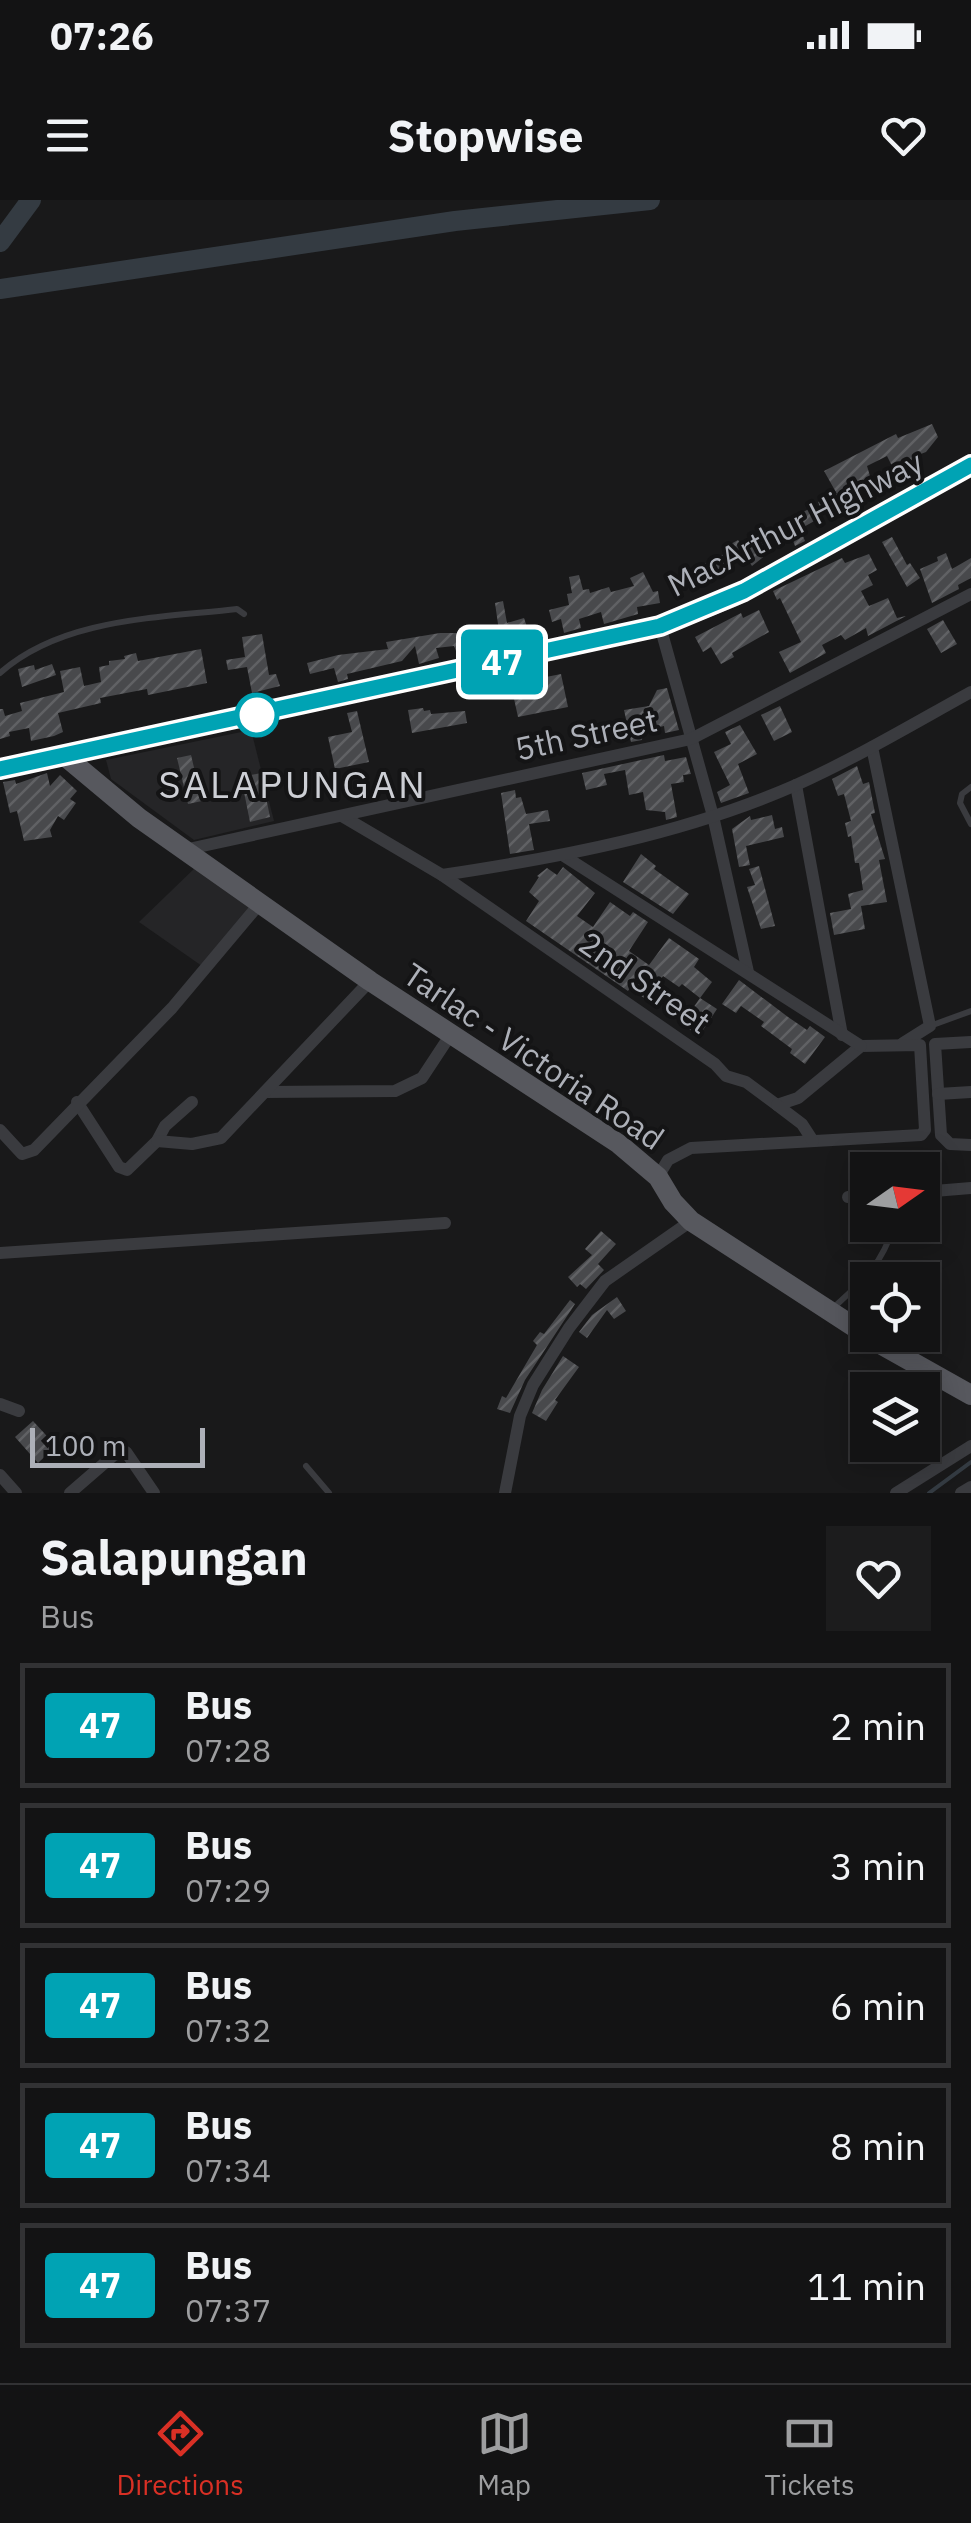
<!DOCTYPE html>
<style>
body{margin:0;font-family:"IBM Plex Sans",sans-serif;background:#1c1c1d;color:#f1f3f6;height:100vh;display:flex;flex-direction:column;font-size:38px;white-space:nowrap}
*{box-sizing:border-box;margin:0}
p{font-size:32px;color:#9d9ea0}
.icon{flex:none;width:55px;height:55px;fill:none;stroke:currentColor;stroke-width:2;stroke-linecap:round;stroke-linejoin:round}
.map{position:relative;height:1293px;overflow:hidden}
.panel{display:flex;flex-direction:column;background:#131314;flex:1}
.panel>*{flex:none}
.badge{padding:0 20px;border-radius:8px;font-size:35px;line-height:65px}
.needle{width:65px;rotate:76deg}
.tools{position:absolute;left:850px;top:952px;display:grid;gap:20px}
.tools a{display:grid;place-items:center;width:90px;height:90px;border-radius:0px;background:#131314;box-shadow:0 5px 25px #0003,0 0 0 2px #323234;font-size:50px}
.scale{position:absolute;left:30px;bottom:25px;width:175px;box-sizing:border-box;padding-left:10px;border:5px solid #adb0b8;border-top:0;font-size:28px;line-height:35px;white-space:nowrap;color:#adb0b8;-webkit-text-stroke:8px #141415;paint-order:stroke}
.map>.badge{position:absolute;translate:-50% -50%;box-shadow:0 0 0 5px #fff}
.round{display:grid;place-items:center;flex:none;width:105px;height:105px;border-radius:0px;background:#1c1c1d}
.summary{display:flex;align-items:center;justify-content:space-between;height:170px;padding:0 40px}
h1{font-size:48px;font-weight:700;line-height:75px}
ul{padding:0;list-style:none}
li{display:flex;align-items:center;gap:30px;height:125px;margin:0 20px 15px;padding:0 20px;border:5px solid #323234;border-radius:0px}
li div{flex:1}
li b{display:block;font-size:38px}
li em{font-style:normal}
li .badge{min-width:110px;font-weight:700;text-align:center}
.status{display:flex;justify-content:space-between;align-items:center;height:70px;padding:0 50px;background:#131314;direction:ltr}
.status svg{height:28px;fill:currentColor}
header{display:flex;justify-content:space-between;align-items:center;height:130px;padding:0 40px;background:#131314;font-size:45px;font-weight:700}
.tab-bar{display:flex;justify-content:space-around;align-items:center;height:140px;border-top:2px solid #323234;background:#131314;font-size:28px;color:#9d9ea0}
.tab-bar a{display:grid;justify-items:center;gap:5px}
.tab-bar .on{color:#d93025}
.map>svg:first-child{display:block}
</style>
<div class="status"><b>07:26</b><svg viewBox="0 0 49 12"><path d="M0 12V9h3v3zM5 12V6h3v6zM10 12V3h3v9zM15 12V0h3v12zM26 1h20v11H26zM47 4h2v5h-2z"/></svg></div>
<header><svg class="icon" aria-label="menu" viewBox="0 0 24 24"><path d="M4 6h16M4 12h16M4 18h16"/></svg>Stopwise<svg class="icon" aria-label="heart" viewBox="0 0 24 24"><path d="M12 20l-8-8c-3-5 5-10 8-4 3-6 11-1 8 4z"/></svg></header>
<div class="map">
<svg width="971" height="1293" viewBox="0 0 971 1293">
<defs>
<pattern id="building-hatch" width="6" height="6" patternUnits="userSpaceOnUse" patternTransform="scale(2.5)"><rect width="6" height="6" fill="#48494c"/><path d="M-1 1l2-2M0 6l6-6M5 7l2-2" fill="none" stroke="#606164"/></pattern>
</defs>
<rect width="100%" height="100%" fill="#19191a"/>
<!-- built -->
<g fill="#252527">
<path d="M251 530 274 621 194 640 111 579 106 560Z"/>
<path d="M197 666 255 708 202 766 139 722Z"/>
</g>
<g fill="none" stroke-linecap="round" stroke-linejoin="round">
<!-- stream -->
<path stroke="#343b42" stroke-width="4" d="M929 1293 971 1262"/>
<!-- river -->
<g stroke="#343b42" stroke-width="20">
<path d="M0 42 31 0"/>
<path d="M0 89 455 21 650 0"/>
</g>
</g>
<!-- building -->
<g fill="url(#building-hatch)">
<path d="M932 224 938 237 926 252 913 257 915 266 896 274 887 256 867 266 870 276 846 291 850 299 822 312 818 302 837 294 824 271 896 234 898 238Z"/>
<path d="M813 307 818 319 800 329 805 341 795 346 791 335 752 366 746 357 697 382 692 370 732 350 729 345 738 340 743 348 762 332 774 327 776 334 798 324 795 316Z"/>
<path d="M892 337 907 365 910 363 920 378 907 387 882 342Z"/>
<path d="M946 353 952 369 971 358V378L958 385 959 389 932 403 920 369 938 361 937 357Z"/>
<path d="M869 354 877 370 868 375 873 385 861 391 869 406 888 398 897 418 906 416 868 436 866 428 845 440 841 435 822 445 826 453 790 473 779 452 801 442 780 398 777 400 773 391 842 358 845 363Z"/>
<path d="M643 372 653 392 658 391 660 403 637 407 638 414 604 424 601 412 579 419 581 428 564 433 561 419 552 422 549 410 569 405 567 394 572 393 569 377 579 375 583 390 589 389 590 393 609 387 611 392 634 386 630 378Z"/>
<path d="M503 401 507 423 524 418 528 430 509 436V445L498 447 497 439 500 438 495 403Z"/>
<path d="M759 410 769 432 732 453 734 457 721 464 711 447 703 452 695 437 741 413 743 418Z"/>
<path d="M943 420 957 444 941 453 927 429Z"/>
<path d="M440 433H459L460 436 483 441 481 451 458 456 454 446 436 448 439 458 419 464 415 446 402 461 347 474 348 479 338 482 334 468 310 474 307 463 338 455 388 449 386 442Z"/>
<path d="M262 434 269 475 276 474 280 486 252 493 247 467 228 470 226 460 245 457 242 437Z"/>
<path d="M201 449 207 483 148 495 147 489 100 498 101 503 58 513 63 532 54 536 31 541 29 528 9 532 10 536 0 539V509H3L5 516 22 511 20 503 64 492 60 471 80 467 84 486 101 482 99 467 109 465V461L125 459 124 456 136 453 138 461Z"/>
<path d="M52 464 56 475 22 487 18 469 34 465 35 470Z"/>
<path d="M545 474 546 477 561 474 568 507 518 517 511 485 534 480 533 476Z"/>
<path d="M667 488 679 530 665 533 664 526 643 531 642 540 631 542 624 510 649 506 657 490Z"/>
<path d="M780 506 792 532 774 541 761 515Z"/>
<path d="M423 508 424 511 430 510 431 514 465 511 467 523 412 533 408 510Z"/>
<path d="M357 511 369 562 335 569 328 537 352 532 347 513Z"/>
<path d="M740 525 757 554 738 564 749 593 721 603 717 592 730 585 714 552 731 544 725 532Z"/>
<path d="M191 555 202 601 188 604 177 558Z"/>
<path d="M664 555 665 561 686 557 690 571 691 574 683 575 684 582 671 584 677 617 666 620 665 612 646 610 643 592 629 595 625 570 604 574 607 585 586 590 582 573Z"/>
<path d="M857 566 863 584 869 582 875 613 871 614 885 659 879 660 887 702 861 706 865 729 834 735 830 713 851 709 848 694 863 690 859 663H855L851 636 848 637 845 623 851 621 844 594 838 596 832 579Z"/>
<path d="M47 573 50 586 60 575 77 591 70 599 76 603 64 620 58 616 50 630 52 637 24 641 17 611 10 613 3 582 15 580 16 584Z"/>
<path d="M261 573 270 617 250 622 241 577Z"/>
<path d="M515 590 516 598 521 597 526 614 548 610 550 621 529 624 534 650 510 654 501 593Z"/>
<path d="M772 615 775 629 782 627 784 637 746 646 750 665 739 667 732 629 750 616 751 620Z"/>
<path d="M641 654 656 666 654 669 689 694 673 714 623 682Z"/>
<path d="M759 666 775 726 761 729 747 687 755 685 749 669Z"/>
<path d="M563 667 595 693 577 716 593 727 610 702 630 716 633 712 648 722 629 751 649 765 669 738 699 759 694 767 712 782 700 798 682 784 679 787 663 776 647 800 630 788 628 791 526 721 539 701 529 692 539 677 537 676 547 668 557 675Z"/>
<path d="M739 780 788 817 807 830 810 826 825 837 805 864 790 853 792 849 761 826 764 822 741 806 736 813 722 804Z"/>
<path d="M700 798 717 809 699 836 682 824Z"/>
<path d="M601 1031 616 1044 598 1064 604 1070 586 1089 580 1084 577 1087 568 1077 592 1055 585 1049Z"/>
<path d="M617 1097 626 1111 614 1119 607 1110 587 1138 579 1132 592 1115Z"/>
<path d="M570 1100 575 1104 525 1180 510 1213 497 1209 502 1196 506 1198 537 1145 533 1141 540 1132 544 1134Z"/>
<path d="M563 1156 579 1167 555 1200 558 1202 546 1221 532 1213 542 1190Z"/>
<path d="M33 1221 56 1246 38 1263 15 1237Z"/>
</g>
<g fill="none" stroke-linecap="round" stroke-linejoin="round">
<!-- service -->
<g stroke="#3a3b3f" stroke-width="6">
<path d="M0 473C62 418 158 418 237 409L244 414"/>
<path d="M971 587 962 594 960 603 971 624"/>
<path d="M930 826 971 811"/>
<path d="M834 1107C863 1081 882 1065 894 1025"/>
<path d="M306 1266 329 1293"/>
</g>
<!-- minor -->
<g stroke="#3a3b3f" stroke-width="12">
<path d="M660 426 713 616 748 772"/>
<path d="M872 547 930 826 903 843"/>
<path d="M796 585 842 835"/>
<path d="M342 616 442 675 715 864 726 876 746 882 777 905 798 898 861 846 920 845 925 930 921 935 691 948 668 960 658 977"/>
<path d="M184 650 691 539 971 394"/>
<path d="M564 656 861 846"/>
<path d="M442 675C562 657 684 634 796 585 856 558 913 524 971 492"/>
<path d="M971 842 935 844 941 935 950 944 971 945"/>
<path d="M265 892 395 891 422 878 451 834"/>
<path d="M938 894 971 892"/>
<path d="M77 902 119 967 127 970 157 941 165 926 192 902"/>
<path d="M777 905 802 924 813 941"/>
<path d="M0 930 22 954 34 950 172 808 261 702"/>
<path d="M157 941 192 944 221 938 370 781"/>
<path d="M922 992 971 988"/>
<path d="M848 997 868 995"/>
<path d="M0 1053 445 1023"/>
<path d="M0 1204 19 1211"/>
<path d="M0 1275 16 1293"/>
<path d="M70 1293 114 1255 126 1252 154 1293"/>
<path d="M505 1293 520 1216 533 1185 569 1128 605 1081 691 1021"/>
<path d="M896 1293 971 1246"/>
<path d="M961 1293 971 1287"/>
</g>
<!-- primary -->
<path stroke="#57585e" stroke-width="20" d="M66 557 139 618 370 781 619 944 658 977 673 1002 691 1021 882 1145 971 1195"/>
<!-- trunk -->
<path stroke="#5f6066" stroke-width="20" d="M0 569 660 426 733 397 971 265"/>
</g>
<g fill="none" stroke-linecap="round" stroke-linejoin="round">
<defs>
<path id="line" d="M0 569 660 426 744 391 971 265"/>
</defs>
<!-- line casing -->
<use href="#line" stroke="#fff" stroke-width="22"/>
<!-- line -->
<use href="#line" stroke="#00a3b4" stroke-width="15"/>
</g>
<!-- markers -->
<circle fill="#fff" stroke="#00a3b4" stroke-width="5" cx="257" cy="515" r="20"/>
<g text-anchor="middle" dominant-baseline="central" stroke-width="8" stroke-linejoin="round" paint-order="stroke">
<!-- street labels -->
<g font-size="32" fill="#adb0b8" stroke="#141415">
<text transform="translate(795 323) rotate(-27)">MacArthur Highway</text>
<text transform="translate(586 534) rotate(-12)">5th Street</text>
<text transform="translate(645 782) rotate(35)">2nd Street</text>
<text transform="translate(534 856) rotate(34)">Tarlac - Victoria Road</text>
</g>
<!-- quarter labels -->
<g font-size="38" letter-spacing="2.5" fill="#cdcfd5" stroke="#141415">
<text x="293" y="583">SALAPUNGAN</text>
</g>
</g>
</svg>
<div class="tools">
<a><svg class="needle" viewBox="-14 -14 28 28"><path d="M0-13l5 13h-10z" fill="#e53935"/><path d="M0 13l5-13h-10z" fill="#9d9ea0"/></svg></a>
<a><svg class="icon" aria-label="locate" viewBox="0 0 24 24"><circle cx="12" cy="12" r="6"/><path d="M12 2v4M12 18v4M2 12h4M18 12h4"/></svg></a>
<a><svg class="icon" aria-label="layers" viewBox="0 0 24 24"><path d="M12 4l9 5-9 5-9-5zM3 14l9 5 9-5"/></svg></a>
</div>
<div class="scale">100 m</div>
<b class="badge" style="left:502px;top:462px;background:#00a3b4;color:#fff">47</b>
</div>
<section class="panel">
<div class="summary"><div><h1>Salapungan</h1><p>Bus</p></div><a class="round"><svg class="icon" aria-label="heart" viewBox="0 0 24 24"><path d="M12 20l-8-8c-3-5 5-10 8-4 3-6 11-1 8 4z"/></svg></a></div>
<ul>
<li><span class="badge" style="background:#00a3b4;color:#fff">47</span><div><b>Bus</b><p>07:28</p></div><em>2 min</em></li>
<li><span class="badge" style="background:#00a3b4;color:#fff">47</span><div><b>Bus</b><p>07:29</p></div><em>3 min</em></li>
<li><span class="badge" style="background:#00a3b4;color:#fff">47</span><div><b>Bus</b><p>07:32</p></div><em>6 min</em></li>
<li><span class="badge" style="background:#00a3b4;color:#fff">47</span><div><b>Bus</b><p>07:34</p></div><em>8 min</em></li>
<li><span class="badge" style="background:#00a3b4;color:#fff">47</span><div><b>Bus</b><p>07:37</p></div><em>11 min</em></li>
</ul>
</section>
<nav class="tab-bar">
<a class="on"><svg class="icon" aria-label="directions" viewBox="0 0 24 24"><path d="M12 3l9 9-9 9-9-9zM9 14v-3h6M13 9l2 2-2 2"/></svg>Directions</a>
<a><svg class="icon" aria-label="map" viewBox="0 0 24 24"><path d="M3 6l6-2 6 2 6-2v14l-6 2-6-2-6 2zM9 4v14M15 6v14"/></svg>Map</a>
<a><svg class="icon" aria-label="tickets" viewBox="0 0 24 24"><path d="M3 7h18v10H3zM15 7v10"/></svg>Tickets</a>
</nav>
